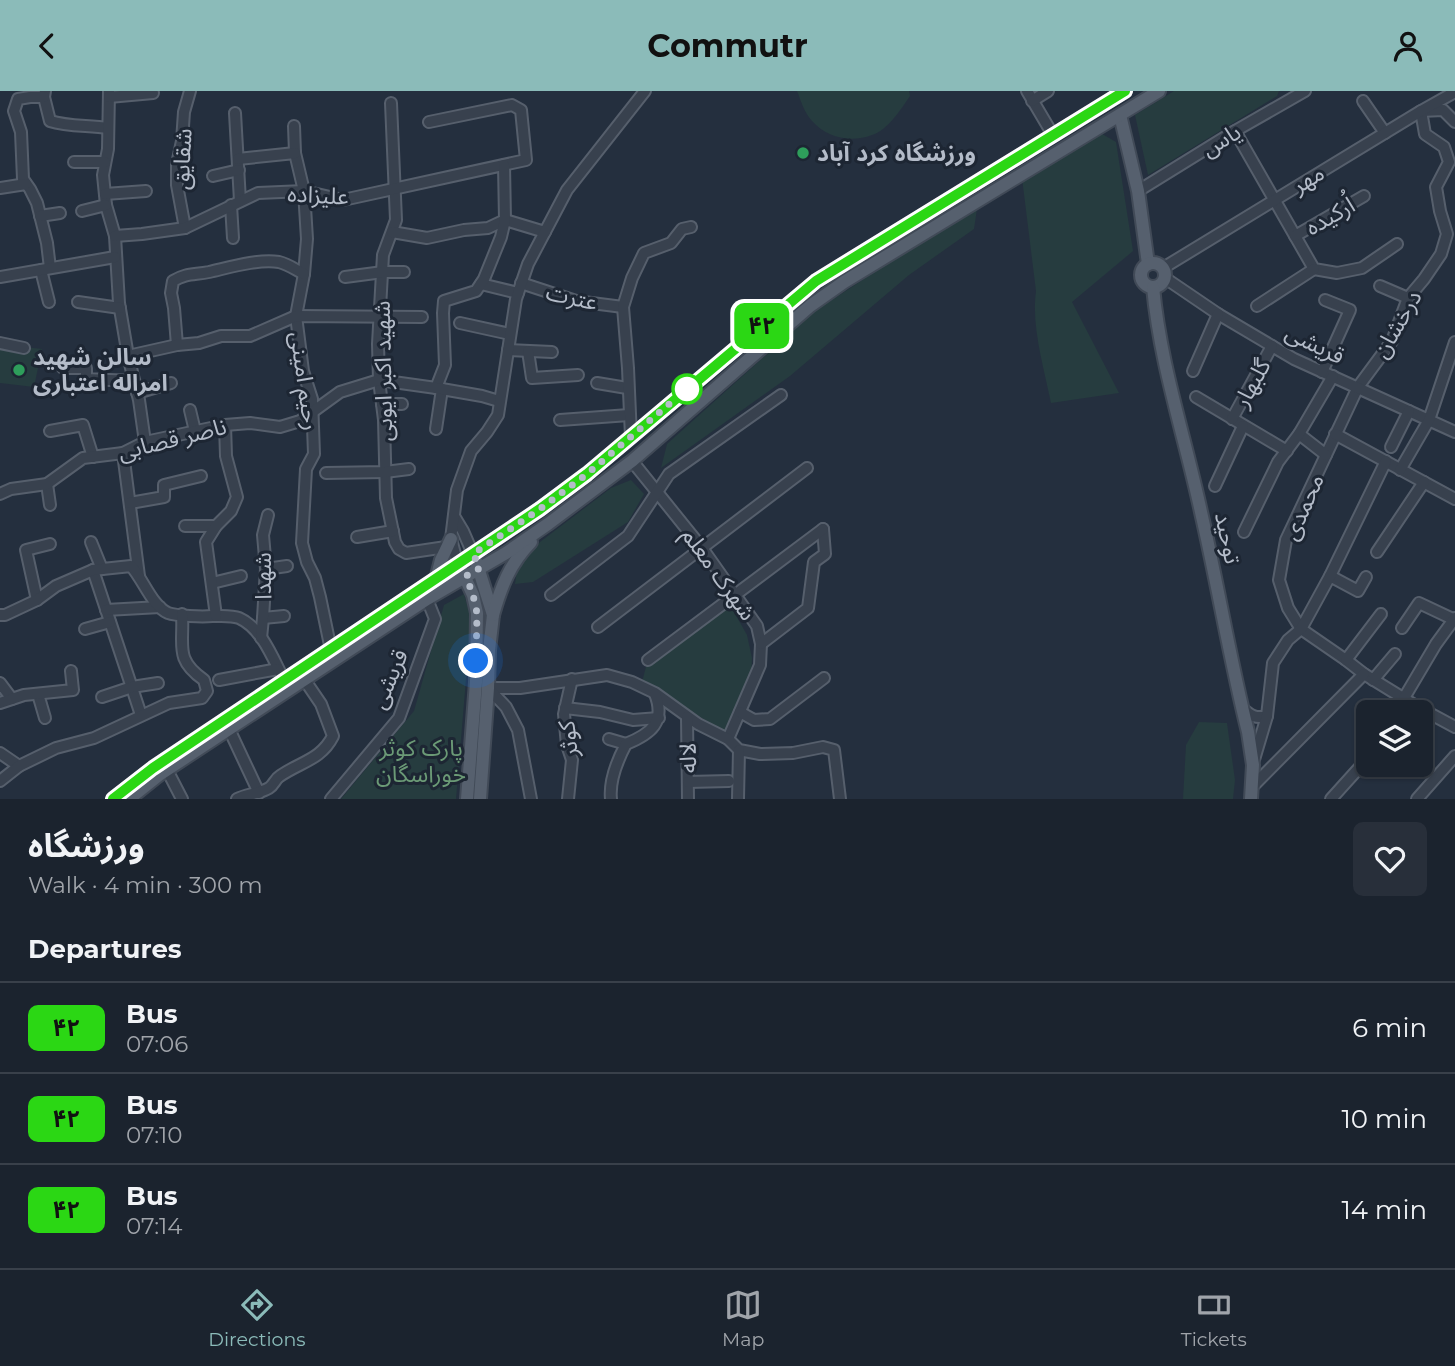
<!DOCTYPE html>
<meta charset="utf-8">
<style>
body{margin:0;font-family:Montserrat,"Noto Sans Arabic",sans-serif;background:#282f3a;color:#f1f3f6;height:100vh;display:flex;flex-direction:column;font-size:26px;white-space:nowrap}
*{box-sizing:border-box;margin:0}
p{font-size:23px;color:#a0a4aa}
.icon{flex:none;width:38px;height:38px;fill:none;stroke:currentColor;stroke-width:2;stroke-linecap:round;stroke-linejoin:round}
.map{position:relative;height:708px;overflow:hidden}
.sheet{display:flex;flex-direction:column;background:#1b232e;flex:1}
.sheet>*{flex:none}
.badge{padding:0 14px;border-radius:10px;font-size:24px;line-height:46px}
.buttons{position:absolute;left:1356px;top:609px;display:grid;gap:14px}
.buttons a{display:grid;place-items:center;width:77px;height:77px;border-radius:10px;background:#1b232e;box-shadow:0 2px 5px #0004,0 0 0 2px #39404a;font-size:35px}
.you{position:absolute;width:35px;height:35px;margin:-18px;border:5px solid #fff;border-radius:50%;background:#1a73e8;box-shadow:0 0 0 10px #1a73e833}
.map>.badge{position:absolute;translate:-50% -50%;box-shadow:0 0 0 4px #fff}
h2{padding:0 28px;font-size:26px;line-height:63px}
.round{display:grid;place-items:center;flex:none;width:74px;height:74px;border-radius:10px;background:#282f3a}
.head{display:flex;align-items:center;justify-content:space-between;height:119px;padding:0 28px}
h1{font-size:33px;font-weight:700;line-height:52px}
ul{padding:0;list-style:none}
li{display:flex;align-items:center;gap:21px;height:91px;padding:0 28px;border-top:2px solid #39404a}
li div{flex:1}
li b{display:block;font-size:26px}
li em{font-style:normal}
li .badge{min-width:77px;font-weight:700;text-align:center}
header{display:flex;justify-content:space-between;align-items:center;height:91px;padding:0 28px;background:#8bbbb9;color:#111;font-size:32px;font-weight:700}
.tab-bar{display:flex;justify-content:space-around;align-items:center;height:98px;border-top:2px solid #39404a;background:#1b232e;font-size:19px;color:#a0a4aa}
.tab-bar a{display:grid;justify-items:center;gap:4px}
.tab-bar .current{color:#8bbbb9}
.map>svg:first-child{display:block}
</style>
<header><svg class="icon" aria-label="back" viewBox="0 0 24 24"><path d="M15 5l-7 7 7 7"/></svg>Commutr<svg class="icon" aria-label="person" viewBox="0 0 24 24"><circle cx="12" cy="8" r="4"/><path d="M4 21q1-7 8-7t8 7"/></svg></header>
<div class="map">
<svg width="1455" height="708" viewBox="0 0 1455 708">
<rect width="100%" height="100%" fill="#242f3e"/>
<!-- green -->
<g fill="#263c3f">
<path d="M797 0H909L910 5C901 18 888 39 872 44 851 52 827 47 812 30 804 21 801 10 797 0Z"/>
<path d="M1174 0H1279L1277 5 1148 84 1135 24Z"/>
<path d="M1097 40 1116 51 1133 160 1072 211 1119 302 1051 312C1044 277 1031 235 1036 200L1022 87Z"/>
<path d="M977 118 974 138 909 184 790 285 661 377 667 353 815 220 933 143Z"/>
<path d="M0 253 42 258 34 296 0 292Z"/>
<path d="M631 389 644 403 628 431 533 491 515 493 517 479 540 451 611 397Z"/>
<path d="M464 503 471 528 456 708H341L414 620 444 514Z"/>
<path d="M729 512 747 544 752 567 751 585 725 641 642 591 647 572Z"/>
<path d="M1199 631 1227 632 1235 689 1233 708H1183L1186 654Z"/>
</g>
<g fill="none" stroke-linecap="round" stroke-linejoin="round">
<defs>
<g id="minor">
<path d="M45 0 44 6 50 30C68 36 89 34 108 37"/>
<path d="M109 0 108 58 103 84 106 114 115 145 119 212 128 265 139 309 145 351"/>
<path d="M1027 0 1053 44"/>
<path d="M44 6H30L18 8 14 20 21 41 23 88 30 98 37 112 47 152 50 177"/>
<path d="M109 6 153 2"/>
<path d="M1032 10 1048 0"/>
<path d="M1363 10 1385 42"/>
<path d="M391 12 396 129 383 164 378 253 379 289 384 329 386 407 395 451 399 458 406 462 446 456"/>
<path d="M235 22 240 110"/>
<path d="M1455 31 1443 19 1421 20 1425 43 1444 56 1449 71 1436 96 1440 120 1447 143 1441 163 1424 188 1408 207 1392 250 1358 296 1286 449 1279 489 1288 517 1301 538 1346 569 1364 583 1416 615 1455 636"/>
<path d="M294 35 295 62 304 100 307 148 304 183 296 225 303 280 312 308 314 363 306 378 302 452 307 471 315 487 320 506 331 559"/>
<path d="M1235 40 1314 178 1337 182 1362 177 1397 153"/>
<path d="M238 68 295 62"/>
<path d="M74 71H105"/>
<path d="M213 85 239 79"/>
<path d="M0 97 26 93"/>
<path d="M1138 100 1235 40 1305 0"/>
<path d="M105 103 146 100"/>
<path d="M231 114 233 147"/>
<path d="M82 120 106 114"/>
<path d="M40 125 60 122"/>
<path d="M185 137 177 94V73L182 50 184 21 190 0"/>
<path d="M392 141 427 147 464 139 488 137 505 129 545 141"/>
<path d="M115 145 142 143 185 137 258 102 304 100 343 109 526 69 521 19 512 14 429 31"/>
<path d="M1295 145 1364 105"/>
<path d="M1163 177 1421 20 1455 1"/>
<path d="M41 179 49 211"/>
<path d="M0 186 115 166"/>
<path d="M345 186 383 181H404"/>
<path d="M1165 187 1218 223 1294 268 1455 341"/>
<path d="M521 192 576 210 623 216"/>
<path d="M481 193 518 202"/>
<path d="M1380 195 1408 207"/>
<path d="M78 211 120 217"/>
<path d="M1257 215 1314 178"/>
<path d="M460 232 510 243"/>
<path d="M0 252 24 257"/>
<path d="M177 254 174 217 171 202 173 190C186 182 194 184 209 181 231 176 257 168 279 171 288 173 296 179 304 183"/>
<path d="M508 259 552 261"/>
<path d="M528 260 532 287 578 284"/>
<path d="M128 265 177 254 199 252 221 245H250L296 225 422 226"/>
<path d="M63 277H86V288L134 290"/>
<path d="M1193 280 1218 223"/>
<path d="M1322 281 1350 219 1325 209"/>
<path d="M597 292 627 297"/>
<path d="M436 297 445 274 443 222 444 210 476 200 484 188 501 146 505 129 504 74"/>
<path d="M137 302 171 292"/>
<path d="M1196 306 1287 360"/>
<path d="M382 313H402"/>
<path d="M190 319 195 340"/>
<path d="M1232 328 1272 255"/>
<path d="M560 329 629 324"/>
<path d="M436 338 442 298"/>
<path d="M50 340 83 334 93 366"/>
<path d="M1299 343 1326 364"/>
<path d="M1335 343 1455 408"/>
<path d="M631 346 628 277 623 216 632 187 644 162 671 152 682 138 691 136"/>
<path d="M1391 356 1409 320"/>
<path d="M123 362 139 485"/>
<path d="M632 370 702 457 757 535 761 553 760 574 728 648"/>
<path d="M1400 379 1429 329 1455 251"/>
<path d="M326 382 385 381 409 378"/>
<path d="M47 393 50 414"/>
<path d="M1215 395 1243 335"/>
<path d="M0 403 11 398 47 393 83 367 123 362 145 351 225 334 250 332 280 336 300 330 340 301 379 289 436 297 482 305 499 310"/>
<path d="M130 412 164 406V394L201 385"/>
<path d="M454 425 463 440 473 463"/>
<path d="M185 435H216"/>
<path d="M1244 441 1278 371 1299 343 1333 285"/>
<path d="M357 446 393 440"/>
<path d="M91 451 102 478"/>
<path d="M1377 461 1424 391"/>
<path d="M458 474 451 448 457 399 471 360 487 341 498 324 516 208 528 173 567 99 645 0"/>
<path d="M266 478 287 475"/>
<path d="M93 479 141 624"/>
<path d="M1330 485 1358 500 1366 486"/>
<path d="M212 492 241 485"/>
<path d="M551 504 628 445 669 383 781 304"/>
<path d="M37 509 26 459 50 453"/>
<path d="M106 519 160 516"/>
<path d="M0 524H5L37 509 56 495 93 479 131 475C143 488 152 515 168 522 176 525 203 526 212 525 220 525 232 524 239 527 262 537 273 568 284 589"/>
<path d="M216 525 206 451 216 435 231 420 237 406 226 365 225 334"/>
<path d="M263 527 284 525"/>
<path d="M598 536 807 377"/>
<path d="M1402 537 1419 512 1455 529"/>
<path d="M85 538 110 531"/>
<path d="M261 547 263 527 266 478 263 444 268 424"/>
<path d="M761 553 808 517 814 471 825 463 823 438"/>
<path d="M648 569 823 438"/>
<path d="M1346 569 1381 523"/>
<path d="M219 589 278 578"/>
<path d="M1373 589 1395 563"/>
<path d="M0 592 12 608"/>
<path d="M488 597H520L607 584 632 591 655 602 698 633 728 648 739 659 760 663 793 662 823 656 834 659 840 708"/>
<path d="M488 597 506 616 518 639 531 708"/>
<path d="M38 603 45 627"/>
<path d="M102 606 132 596 158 592"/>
<path d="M1404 607 1436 553 1455 527"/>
<path d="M0 612 24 604 73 599 71 580"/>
<path d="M565 617 600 621 633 629 659 627"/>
<path d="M1242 617C1251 625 1256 628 1267 625"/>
<path d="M740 621 754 629 770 628 824 587"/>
<path d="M687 626 688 708"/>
<path d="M229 638 259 702"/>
<path d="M609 648 626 653"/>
<path d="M0 662 19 675"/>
<path d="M1253 672 1267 625 1273 572 1288 549 1301 538 1330 485 1386 370"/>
<path d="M167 679 182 708"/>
<path d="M0 690 19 675 56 657 94 647 169 612 202 607 207 600 204 589C174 568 184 555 182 523"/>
<path d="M688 691 729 690"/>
<path d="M1253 695 1364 583"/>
<path d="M237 708C247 703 259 703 269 697 274 694 275 688 280 685 300 671 321 669 333 645L321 613 304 588"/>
<path d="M331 708 399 627 435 528 427 508"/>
<path d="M568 708 572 669 567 654 564 623 572 588"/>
<path d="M611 708C609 689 617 670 626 653 651 643 666 631 655 603"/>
<path d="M738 708 739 659"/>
<path d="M1331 708 1368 667"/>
<path d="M1417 708 1455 665"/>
</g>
<g id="major">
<path d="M1120 24 1138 100 1148 173"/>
<circle cx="1153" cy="184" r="12"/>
<path d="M1153 196C1160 273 1185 346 1201 421 1218 495 1230 569 1248 641L1253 674 1251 708"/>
<path d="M476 470 493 524 489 559 488 597 480 708"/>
<path d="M462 480 473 504 477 522 476 591 467 708"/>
<path d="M436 489 441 469 451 448"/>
<path d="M493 524C501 496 510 472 531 451"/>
<path d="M113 708 153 677 540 418 587 383 816 190 1125 0"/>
<path d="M129 708 159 684 427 508 506 462 548 433 632 370 810 215 844 191 1159 0"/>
</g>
</defs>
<!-- minor casing -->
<use href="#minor" stroke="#565f6c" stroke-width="14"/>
<!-- major casing -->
<use href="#major" stroke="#414a57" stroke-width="16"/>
<!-- minor -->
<use href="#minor" stroke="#38414e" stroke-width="10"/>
<!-- major -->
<use href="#major" stroke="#56606e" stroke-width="12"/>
</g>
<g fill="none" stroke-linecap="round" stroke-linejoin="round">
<defs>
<path id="line" d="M113 708 153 677 540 418 587 383 816 190 1125 0"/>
</defs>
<!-- line casing -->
<use href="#line" stroke="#fff" stroke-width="16"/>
<!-- line -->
<use href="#line" stroke="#2bd714" stroke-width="10"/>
<!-- walk -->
<path stroke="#b4bcc9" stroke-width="7" stroke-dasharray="0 12.6" d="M476 570 477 522 473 504 466 485 480 477 473 463 540 418 587 383 688 297 687 298"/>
</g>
<!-- markers -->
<g fill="#2e9e5b" stroke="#1d2633" stroke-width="2.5">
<circle cx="803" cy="62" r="7"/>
<circle cx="19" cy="279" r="7"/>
</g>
<circle fill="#fff" stroke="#2bd714" stroke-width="3.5" cx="687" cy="298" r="14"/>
<g text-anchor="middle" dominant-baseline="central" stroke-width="6" stroke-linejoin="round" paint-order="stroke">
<!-- street labels -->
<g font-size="23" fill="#b4bcc9" stroke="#1d2633">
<text transform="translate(1221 49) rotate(-31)">یاس</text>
<text transform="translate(182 68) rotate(-87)">شقایق</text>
<text transform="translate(1308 88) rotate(-31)">مهر</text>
<text transform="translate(318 104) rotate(3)">علیزاده</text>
<text transform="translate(1330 125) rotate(-30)">اُرکیده</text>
<text transform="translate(572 206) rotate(13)">عترت</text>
<text transform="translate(1397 233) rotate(-60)">درخشان</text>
<text transform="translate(1315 253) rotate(26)">قریشی</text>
<text transform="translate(383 280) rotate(-91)">شهید اکبر ایوبی</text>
<text transform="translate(305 290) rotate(82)">رحیم امینی</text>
<text transform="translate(1252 292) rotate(-61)">گلبهار</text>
<text transform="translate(172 348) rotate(-14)">ناصر قصابی</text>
<text transform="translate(1303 416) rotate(-66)">محمدی</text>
<text transform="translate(1228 447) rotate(78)">توحید</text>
<text transform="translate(719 483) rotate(54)">شهرک معلم</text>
<text transform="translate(263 485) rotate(-90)">شهدا</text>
<text transform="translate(389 588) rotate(-67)">قریشی</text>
<text transform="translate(568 648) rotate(-96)">کوثر</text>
<text transform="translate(688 667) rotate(-91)">لاله</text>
</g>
<!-- poi labels -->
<g font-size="23" font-weight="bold" fill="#b4bcc9" stroke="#1d2633" text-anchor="start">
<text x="817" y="62">ورزشگاه کرد آباد</text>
<text x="33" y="266">سالن شهید<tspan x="33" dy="26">امراله اعتباری</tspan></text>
</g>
<!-- park labels -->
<g font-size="23" fill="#6b9a76" stroke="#1d2633">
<text x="421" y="657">پارک کوثر<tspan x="421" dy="26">خوراسگان</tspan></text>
</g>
</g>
</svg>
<div class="buttons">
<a><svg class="icon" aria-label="layers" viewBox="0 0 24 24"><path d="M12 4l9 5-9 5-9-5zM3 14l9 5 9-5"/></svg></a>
</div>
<div class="you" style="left:476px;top:570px"></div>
<b class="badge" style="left:762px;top:235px;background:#2bd714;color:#111">۴۲</b>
</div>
<section class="sheet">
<div class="head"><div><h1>ورزشگاه</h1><p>Walk · 4 min · 300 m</p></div><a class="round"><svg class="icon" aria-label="heart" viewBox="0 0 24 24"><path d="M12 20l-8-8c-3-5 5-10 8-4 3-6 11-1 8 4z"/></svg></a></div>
<h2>Departures</h2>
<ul>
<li><span class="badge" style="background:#2bd714;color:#111">۴۲</span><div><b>Bus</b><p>07:06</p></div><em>6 min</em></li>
<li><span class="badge" style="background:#2bd714;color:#111">۴۲</span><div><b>Bus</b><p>07:10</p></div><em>10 min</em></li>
<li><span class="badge" style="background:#2bd714;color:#111">۴۲</span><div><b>Bus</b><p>07:14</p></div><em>14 min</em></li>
</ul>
</section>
<nav class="tab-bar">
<a class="current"><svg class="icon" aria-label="directions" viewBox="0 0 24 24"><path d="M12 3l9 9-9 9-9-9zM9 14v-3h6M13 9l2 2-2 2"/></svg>Directions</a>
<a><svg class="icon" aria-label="map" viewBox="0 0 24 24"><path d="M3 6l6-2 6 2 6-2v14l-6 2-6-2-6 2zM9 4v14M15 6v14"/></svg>Map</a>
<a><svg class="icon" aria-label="tickets" viewBox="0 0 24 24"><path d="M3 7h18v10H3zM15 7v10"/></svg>Tickets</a>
</nav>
